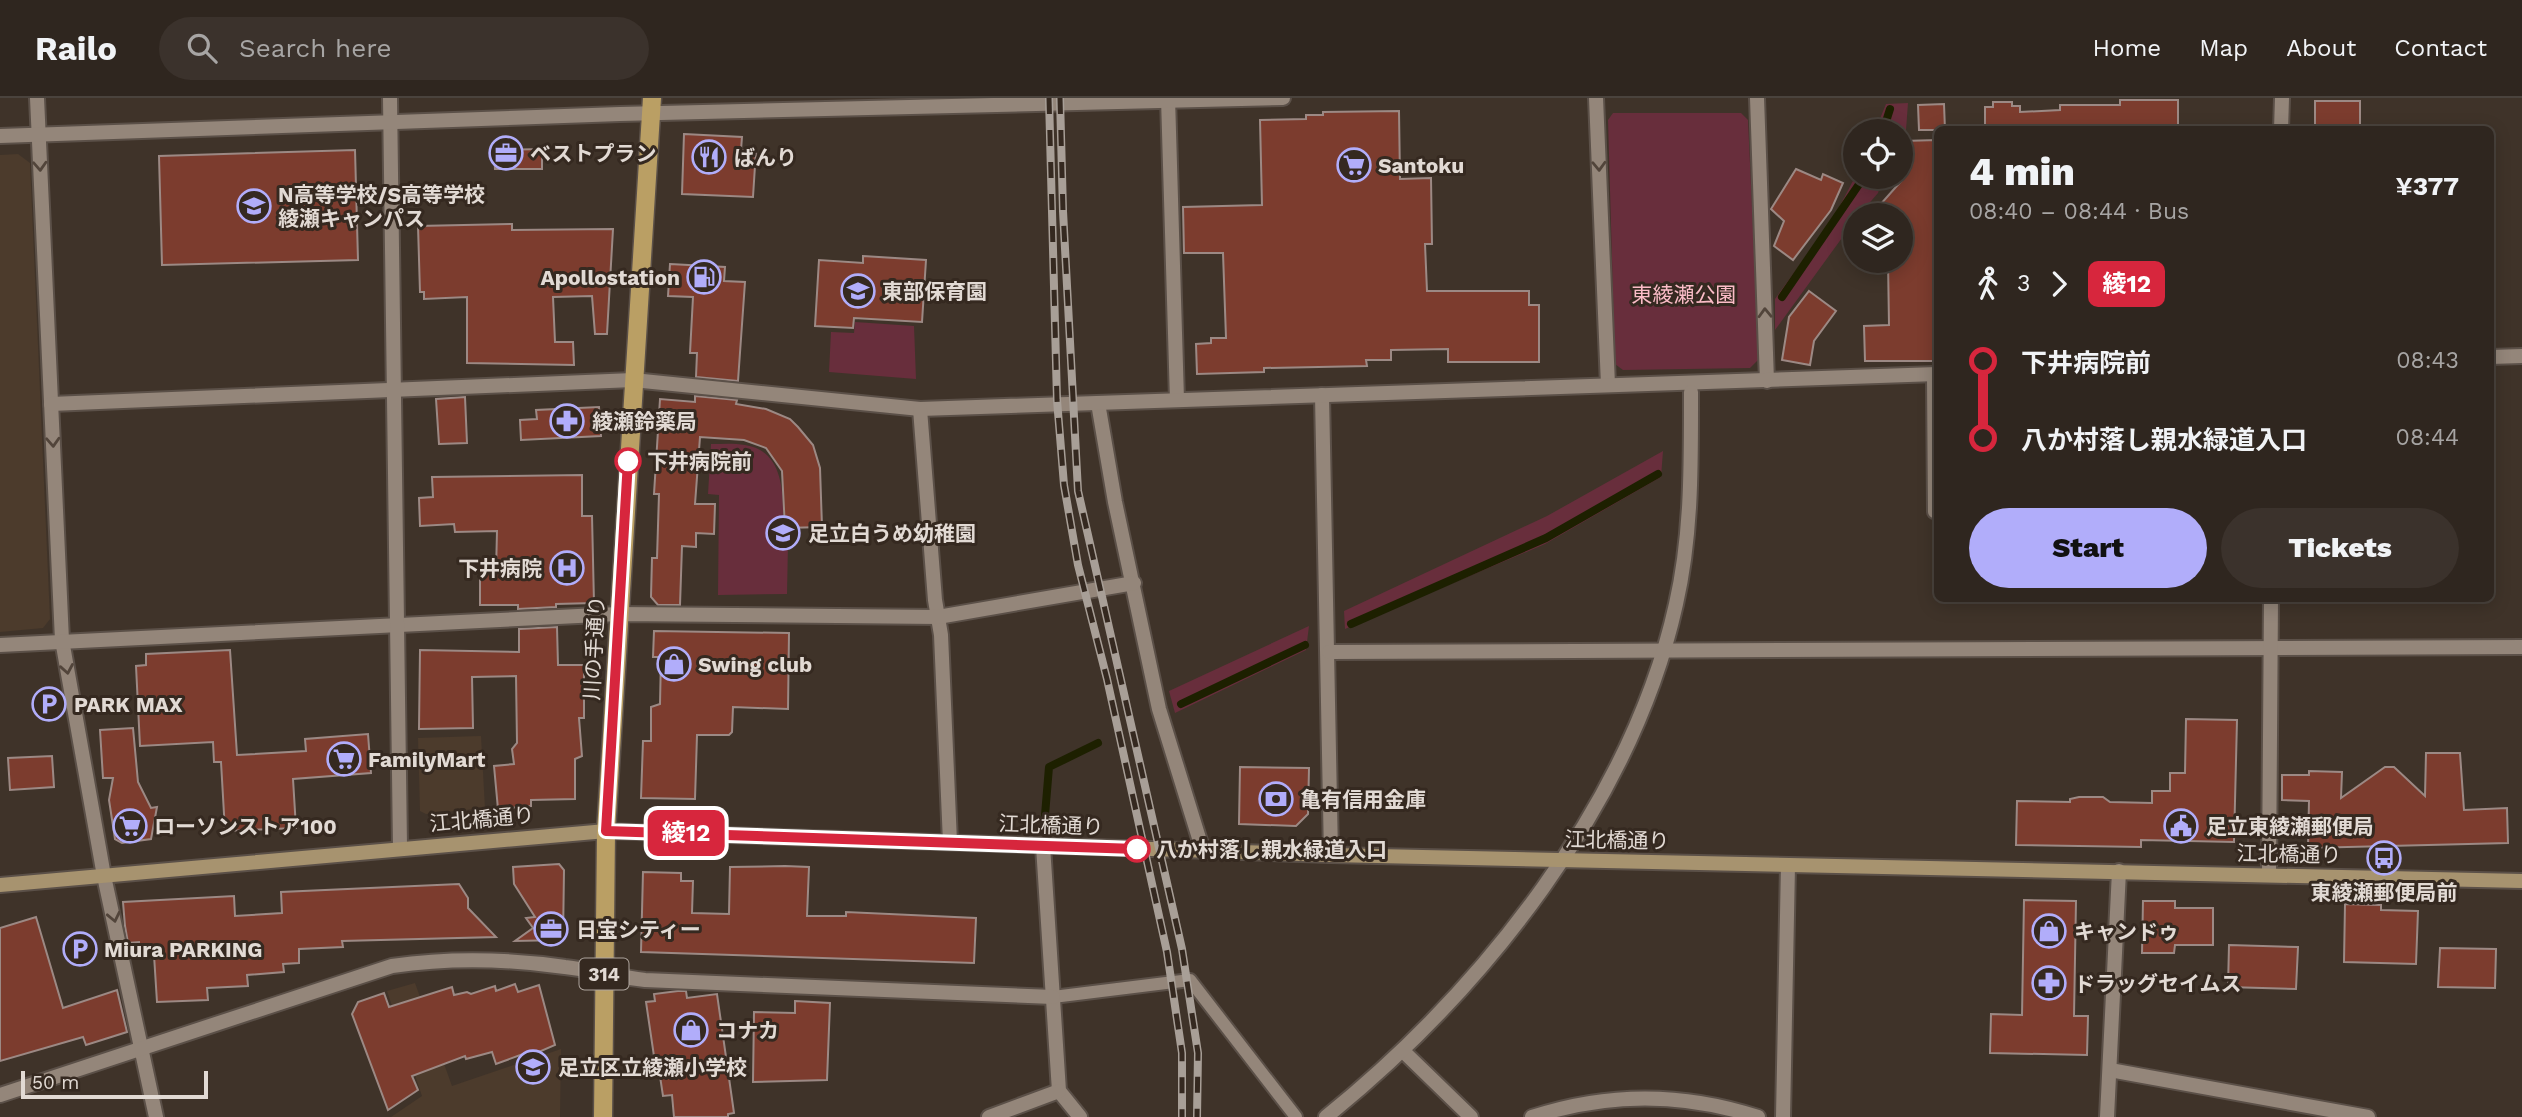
<!DOCTYPE html>
<meta charset="utf-8">
<style>
body{margin:0;font-family:"Work Sans","Noto Sans JP",sans-serif;background:#3b322c;color:#f1f3f6;height:100vh;display:flex;flex-direction:column;font-size:26px;white-space:nowrap}
*{box-sizing:border-box;margin:0}
p{font-size:23px;color:#a7a5a4}
.icon{flex:none;width:38px;height:38px;fill:none;stroke:currentColor;stroke-width:2;stroke-linecap:round;stroke-linejoin:round}
.map{position:relative;flex:1;overflow:hidden}
.side{position:absolute;left:1934px;top:28px;width:560px;height:476px;display:flex;flex-direction:column;background:#2f261f;border-radius:10px;box-shadow:0 4px 18px #0003,0 0 0 2px #4a433d}
.side>*{flex:none}
.badge{padding:0 14px;border-radius:10px;font-size:24px;line-height:46px}
.controls{position:absolute;left:1843px;top:21px;display:grid;gap:14px}
.controls a{display:grid;place-items:center;width:70px;height:70px;border-radius:50%;background:#2f261f;box-shadow:0 4px 18px #0003,0 0 0 2px #4a433d;font-size:35px}
.scale{position:absolute;left:21px;bottom:18px;width:187px;box-sizing:border-box;padding-left:7px;border:4px solid #e2dad4;border-top:0;font-size:19px;line-height:24px;white-space:nowrap;color:#e2dad4;-webkit-text-stroke:5px #352920;paint-order:stroke}
.map>.badge{position:absolute;translate:-50% -50%;box-shadow:0 0 0 4px #fff}
.legs{display:flex;align-items:center;gap:10px;height:77px;padding:0 35px;font-size:23px}
.legs p{margin-inline-start:auto}
.headline{display:flex;align-items:center;justify-content:space-between;height:119px;padding:0 35px}
h1{font-size:38px;font-weight:800;line-height:52px}
.action{display:flex;gap:14px;margin-top:auto;padding:14px 35px}
.action a{flex:1;height:80px;border-radius:42px;background:#b1adfa;color:#111;font-size:28px;font-weight:800;line-height:80px;text-align:center}
.action a+a{background:#3b322c;color:#f1f3f6}
ul{padding:0 35px;list-style:none}
li{display:flex;align-items:center;gap:24px;height:77px;font-size:26px}
li i{display:grid;place-items:center;width:10px;height:100%;margin:0 9px;background:currentColor}
li i::after{content:'';width:18px;height:18px;margin:-9px;border:5px solid;border-radius:50%;background:#2f261f}
li p{margin-inline-start:auto}
li:first-child i{background:linear-gradient(#0000 50%,currentColor 0)}
li:last-child i{background:linear-gradient(currentColor 50%,#0000 0)}
header{display:flex;align-items:center;gap:42px;box-sizing:border-box;height:98px;padding:0 35px;background:#2f261f;border-bottom:2px solid #4a433d}
header strong{font-size:33px}
nav{display:flex;gap:38px;margin-inline-start:auto;font-size:24px}
.search{width:490px;height:63px;background:#3b322c;display:flex;align-items:center;gap:18px;box-sizing:border-box;padding:0 24px;border-radius:38px;color:#a7a5a4;font-size:26px}
.map>svg:first-child{display:block}
</style>
<header>
<strong>Railo</strong>
<div class="search"><svg class="icon" aria-label="search" viewBox="0 0 24 24"><circle cx="10" cy="10" r="6"/><path d="M15 15l6 6"/></svg>Search here</div>
<nav><a>Home</a><a>Map</a><a>About</a><a>Contact</a></nav>
</header>
<div class="map">
<svg width="2522" height="1019" viewBox="0 0 2522 1019">
<rect width="100%" height="100%" fill="#3f3329"/>
<!-- built -->
<g fill="#4c3b2c">
<path d="M18 56 30 65 50 521 43 530 0 534V57Z"/>
<path d="M481 638 485 710 426 716 420 713 418 640Z"/>
<path d="M415 885 452 988 561 951 560 1019H391L422 998 387 893Z"/>
</g>
<!-- green -->
<g fill="#682e3c">
<path d="M1908 5 1906 32 1901 38 1900 33H1875L1886 6Z"/>
<path d="M1613 15H1741L1748 22 1759 261 1750 270 1623 272 1615 266 1608 22Z"/>
<path d="M1855 79H1883L1878 95 1859 117H1855V122L1775 232V201L1834 119Z"/>
<path d="M855 224 914 228 916 281 829 274 831 234 854 235Z"/>
<path d="M711 346C722 346 734 345 745 347 791 354 782 411 783 445L788 446 787 496 718 497 719 397 708 396Z"/>
<path d="M1663 353 1661 379 1545 446 1345 531 1344 513 1547 418Z"/>
<path d="M1309 528 1306 552 1175 615 1169 593Z"/>
</g>
<g fill="none" stroke-linecap="round" stroke-linejoin="round">
<!-- stream -->
<g stroke="#1d2000" stroke-width="8">
<path d="M1883 33 1890 11"/>
<path d="M1782 199 1864 79"/>
<path d="M1351 526 1546 440 1658 376"/>
<path d="M1181 606 1305 547"/>
<path d="M1045 717 1049 669 1098 645"/>
</g>
</g>
<!-- building -->
<g fill="#7c3c2e" stroke="#9c8984" stroke-width="2">
<path d="M2120 2H2178V32H1985V9H1993V4H2012V8H2020V14L2060 12V7H2120Z"/>
<rect x="2315" y="3" width="45" height="29"/>
<path d="M1944 6 1945 32H1919L1918 7Z"/>
<path d="M1399 13 1400 81 1431 80 1432 146H1425L1427 193H1529V207H1539V264H1448V251L1391 252V262H1366L1367 268 1264 270V274L1197 276 1196 246 1211 245V240H1226L1223 155H1184L1183 109 1262 107 1260 22 1306 21V17H1323V14Z"/>
<path d="M684 36 742 39 741 52H756L753 99 682 96Z"/>
<path d="M1937 42V263H1865L1864 228 1889 227 1888 163H1900V117H1871L1903 81V43Z"/>
<path d="M542 51V71H495L494 52Z"/>
<path d="M355 52 358 162 162 167 159 58Z"/>
<path d="M1796 71 1821 82 1823 76 1843 85 1831 112 1793 162 1774 148 1784 123 1771 111Z"/>
<path d="M512 126V132L613 131 607 236H595L592 198 553 199 555 244H573L574 267 467 265V199L424 201V194H420L418 128Z"/>
<path d="M863 158 926 162 922 224 854 220 853 230 815 228 819 162 863 165Z"/>
<path d="M670 166 725 169 724 183 745 184 738 283 696 279 697 255H690L693 199 668 198Z"/>
<path d="M1809 193 1836 213 1814 243 1810 267 1782 262 1789 219Z"/>
<path d="M695 298 737 302 736 306 766 311 790 321 798 329 813 347 820 370 822 429 785 430 782 373 766 350 744 342 700 339 695 406H715L714 436 696 435V449L682 448 680 507H658L651 499 652 460H657L659 396H654L660 301 695 304Z"/>
<path d="M465 299 467 345 439 346 436 301Z"/>
<path d="M599 309 601 338 521 342 520 322 537 321 536 312Z"/>
<path d="M582 377V418H592L594 505 556 506V509L518 511V507H480V474H496L497 433 455 434 454 426 420 428 419 400 433 399 432 379Z"/>
<path d="M557 529 558 567H584V620H579L582 658 575 661V701L531 702V708L498 711 494 668 514 666 512 651 517 645 516 578 472 579 473 630 419 631 420 552 519 554V531Z"/>
<path d="M654 533 789 535 788 611 733 609 732 634 729 637H697L695 701 641 700 643 643H651V609L660 606 661 559H653Z"/>
<path d="M230 552 237 657 306 653 305 641 368 636 371 675 293 681 296 730 225 733 221 664H214L213 644 140 648 136 568 146 567V556Z"/>
<path d="M2186 621 2237 622 2234 744 2141 742V749L2016 747 2017 703 2070 704V701L2079 699H2103L2110 704 2152 705V693H2170V675H2185Z"/>
<path d="M133 630 138 684 151 710 157 709 151 741 122 745 115 741 109 702 113 680H103L100 632Z"/>
<path d="M2426 655H2460L2464 712 2507 710 2508 745 2308 750 2309 703 2282 702V677H2309V673L2342 674 2341 700 2385 669H2394L2425 698Z"/>
<path d="M52 658 54 689 10 692 8 660Z"/>
<path d="M1240 669 1309 670 1308 716 1296 728 1239 726Z"/>
<path d="M559 766 564 772 563 842 515 843 533 830 526 820 535 819 514 786 513 769Z"/>
<path d="M785 768 809 769 807 818H846V814L976 820 974 865 641 854 643 774 681 775V783H693L692 815 729 816 730 769Z"/>
<path d="M459 786 468 800V810L496 839 342 843 343 849 299 851V865L283 866 284 874 247 877 248 888 207 890 208 902 157 904 154 857H140L139 844 128 845 125 828 123 804 234 798 235 818 282 815 281 794Z"/>
<path d="M2024 802 2076 803 2074 918H2088L2087 957 1990 955 1991 916 2022 917Z"/>
<path d="M2143 803H2175V810H2213V847H2175L2174 855H2142Z"/>
<path d="M2345 806 2381 807V812L2418 813 2416 866 2344 864Z"/>
<path d="M36 819 63 910 117 892 127 934 86 947 83 939 0 963V830Z"/>
<path d="M2229 847 2298 849 2296 891 2228 889Z"/>
<path d="M2440 850 2496 851 2495 890 2438 889Z"/>
<path d="M515 886 518 894 539 887 555 947 525 960 523 956 496 966 492 954 466 961 465 958 412 978 418 992 388 1012 352 916 358 904 384 895 389 909 452 889 454 897 467 894 471 896 495 888 496 893Z"/>
<path d="M678 893H686L687 900 717 896 734 1015 728 1016V1019H674L672 997 663 998 658 965H655L646 904 655 903 654 896Z"/>
<path d="M795 903 830 905 827 982 753 984 754 914 795 915Z"/>
</g>
<g fill="none" stroke-linecap="round" stroke-linejoin="round">
<defs>
<g id="service">
<path d="M1933 277 1934 414"/>
<path d="M1053 899 1190 882 1296 1019"/>
</g>
<g id="minor">
<path d="M37 0 62 542 104 778 156 1019"/>
<path d="M1168 0 1177 302"/>
<path d="M1596 0 1608 287"/>
<path d="M1757 0 1767 283"/>
<path d="M2281 32 2282 0"/>
<path d="M2490 259 2522 258"/>
<path d="M1322 297 1331 757"/>
<path d="M1098 305 1115 404 1159 611 1203 753"/>
<path d="M51 306 633 282 920 311 1937 276"/>
<path d="M920 311 935 502 941 537 950 744"/>
<path d="M0 547 618 516 938 519 1134 485"/>
<path d="M1329 554 2522 549"/>
<path d="M1043 748 1059 993 1080 1019"/>
<path d="M2269 776 2271 500"/>
<path d="M1403 953 1471 1019"/>
<path d="M2110 972 2368 1019"/>
<path d="M0 997 392 868C447 860 509 861 565 869 592 872 618 879 645 882L1053 899"/>
<path d="M989 1019 1059 993"/>
<path d="M1532 1019C1608 994 1682 994 1758 1019"/>
<path d="M1783 1019 1788 767"/>
<path d="M2107 1019 2119 773"/>
</g>
<g id="tertiary">
<path d="M390 0 400 749"/>
<path d="M0 38 620 16 1283 0"/>
<path d="M1326 1019C1482 893 1632 705 1676 506 1692 436 1691 365 1691 294"/>
</g>
<path id="secondary" d="M0 787 606 733 1331 757 2522 783"/>
<path id="primary" d="M603 1019 606 733 652 0"/>
</defs>
<!-- service casing -->
<use href="#service" stroke="#5b5048" stroke-width="16"/>
<!-- minor casing -->
<use href="#minor" stroke="#5b5048" stroke-width="18"/>
<!-- tertiary casing -->
<use href="#tertiary" stroke="#5b5048" stroke-width="18"/>
<!-- secondary casing -->
<use href="#secondary" stroke="#5b5048" stroke-width="18"/>
<!-- primary casing -->
<use href="#primary" stroke="#5b5048" stroke-width="21"/>
<!-- service -->
<use href="#service" stroke="#94867a" stroke-width="12"/>
<!-- minor -->
<use href="#minor" stroke="#94867a" stroke-width="14"/>
<!-- tertiary -->
<use href="#tertiary" stroke="#94867a" stroke-width="14"/>
<!-- secondary -->
<use href="#secondary" stroke="#a7936f" stroke-width="14"/>
<!-- primary -->
<use href="#primary" stroke="#ba9f64" stroke-width="18"/>
<defs>
<g id="rail">
<path d="M1049 0 1057 302 1064 387 1078 467 1107 581 1167 854 1182 955V1019"/>
<path d="M1060 0 1063 113 1078 393 1182 851 1198 955 1197 1019"/>
</g>
</defs>
<!-- rail casing -->
<use href="#rail" stroke="#a89f97" stroke-width="8"/>
<!-- rail -->
<use href="#rail" stroke="#352920" stroke-width="5" stroke-dasharray="16" stroke-linecap="butt"/>
</g>
<!-- one-way arrows -->
<defs><path id="oneway-chevron" d="M-2-3.5L2.5 0L-2 3.5" fill="none" stroke-width="1.6" stroke-linecap="round" stroke-linejoin="round" transform="scale(1.75)"/></defs>
<g stroke="#52453b">
<use href="#oneway-chevron" transform="translate(40 68) rotate(87)"/>
<use href="#oneway-chevron" transform="translate(1599 68) rotate(88)"/>
<use href="#oneway-chevron" transform="translate(1765 215) rotate(-92)"/>
<use href="#oneway-chevron" transform="translate(53 344) rotate(87)"/>
<use href="#oneway-chevron" transform="translate(67 571) rotate(80)"/>
<use href="#oneway-chevron" transform="translate(114 819) rotate(78)"/>
</g>
<g fill="none" stroke-linecap="round" stroke-linejoin="round">
<defs>
<path id="line-1" d="M628 363 606 733 1137 751"/>
</defs>
<!-- line-1 casing -->
<use href="#line-1" stroke="#fff" stroke-width="16"/>
<!-- line-1 -->
<use href="#line-1" stroke="#d7263d" stroke-width="10"/>
</g>
<!-- icons -->
<defs>
<symbol id="office-ring" viewBox="-11 -11 22 22"><circle r="9.5" fill="#352920" stroke="#b1adfa" stroke-width="1.5"/><path d="M-6-3h4V-5.5h4V-3h4V5H-6ZM-1-4.5V-3h2v-1.5ZM-6 0V1H6V0Z" fill="#b1adfa"/></symbol>
<symbol id="restaurant-ring" viewBox="-11 -11 22 22"><circle r="9.5" fill="#352920" stroke="#b1adfa" stroke-width="1.5"/><path d="M-5-6h1v4h1v-4h1v4h1v-4h1v5L-1.5 .5V6h-2V.5L-5-1ZM5-6V6H3V1.5H1.5Q1.5-4 5-6Z" fill="#b1adfa"/></symbol>
<symbol id="supermarket-ring" viewBox="-11 -11 22 22"><circle r="9.5" fill="#352920" stroke="#b1adfa" stroke-width="1.5"/><path d="M-6-5.5h2.5l.6 2H6L4.5 2H-2.5L-4.4-4H-6ZM-1.5 3.2a1.3 1.3 0 1 0 .1 0ZM3 3.2a1.3 1.3 0 1 0 .1 0Z" fill="#b1adfa"/></symbol>
<symbol id="school-ring" viewBox="-11 -11 22 22"><circle r="9.5" fill="#352920" stroke="#b1adfa" stroke-width="1.5"/><path d="M0-5L7-2L0 1L-7-2ZM-4 1L0 2.5L4 1V4Q0 6-4 4Z" fill="#b1adfa"/></symbol>
<symbol id="fuel-ring" viewBox="-11 -11 22 22"><circle r="9.5" fill="#352920" stroke="#b1adfa" stroke-width="1.5"/><path d="M-5.5-6h7V0h2V4h1.3V-2.5L3-4.5l.8-.8L6-3V5H2.5V1h-1V6h-7ZM-4.2-4.7v3.2H.2V-4.7Z" fill="#b1adfa"/></symbol>
<symbol id="pharmacy-ring" viewBox="-11 -11 22 22"><circle r="9.5" fill="#352920" stroke="#b1adfa" stroke-width="1.5"/><path d="M-2-6h4v4h4v4h-4v4h-4v-4h-4v-4h4Z" fill="#b1adfa"/></symbol>
<symbol id="hospital-ring" viewBox="-11 -11 22 22"><circle r="9.5" fill="#352920" stroke="#b1adfa" stroke-width="1.5"/><path d="M-5-5h3v3.5h4V-5h3V5h-3V1.5h-4V5h-3Z" fill="#b1adfa"/></symbol>
<symbol id="shop-ring" viewBox="-11 -11 22 22"><circle r="9.5" fill="#352920" stroke="#b1adfa" stroke-width="1.5"/><path d="M-5-2.5h2.3a2.7 3.5 0 0 1 5.4 0H5L5.5 6h-11ZM-1.5-2.5h3a1.5 2.3 0 0 0-3 0Z" fill="#b1adfa"/></symbol>
<symbol id="parking-ring" viewBox="-11 -11 22 22"><circle r="9.5" fill="#352920" stroke="#b1adfa" stroke-width="1.5"/><path d="M-3.5-5.5H1a3.5 3.5 0 0 1 0 7H-1V5.5H-3.5ZM-1-3.4V-.6H.8a1.4 1.4 0 0 0 0-2.8Z" fill="#b1adfa"/></symbol>
<symbol id="bank-ring" viewBox="-11 -11 22 22"><circle r="9.5" fill="#352920" stroke="#b1adfa" stroke-width="1.5"/><path d="M-6-4H6V4H-6ZM0-2.3a2.3 2.3 0 1 0 0 4.6a2.3 2.3 0 1 0 0-4.6Z" fill="#b1adfa"/></symbol>
<symbol id="civic-ring" viewBox="-11 -11 22 22"><circle r="9.5" fill="#352920" stroke="#b1adfa" stroke-width="1.5"/><path d="M-.6-6.5H3V-4.5H.6V-3L4-1V1h2V6H-6V1h2V-1L-.6-3ZM-1.2 2.5V6h2.4V2.5Z" fill="#b1adfa"/></symbol>
<symbol id="bus-ring" viewBox="-11 -11 22 22"><circle r="9.5" fill="#352920" stroke="#b1adfa" stroke-width="1.5"/><path d="M-5-6H5V4H4V6H2V4H-2V6H-4V4H-5ZM-3.5-4V0h7V-4ZM-3.5 1.2v1.5H-2V1.2ZM2 1.2v1.5H3.5V1.2Z" fill="#b1adfa"/></symbol>
</defs>
<g fill-rule="evenodd">
<use href="#office-ring" x="487" y="36" width="38" height="38"/>
<use href="#restaurant-ring" x="690" y="40" width="38" height="38"/>
<use href="#supermarket-ring" x="1335" y="48" width="38" height="38"/>
<use href="#school-ring" x="235" y="89" width="38" height="38"/>
<use href="#fuel-ring" x="685" y="160" width="38" height="38"/>
<use href="#school-ring" x="839" y="174" width="38" height="38"/>
<use href="#pharmacy-ring" x="548" y="304" width="38" height="38"/>
<use href="#school-ring" x="764" y="416" width="38" height="38"/>
<use href="#hospital-ring" x="548" y="451" width="38" height="38"/>
<use href="#shop-ring" x="655" y="547" width="38" height="38"/>
<use href="#parking-ring" x="30" y="587" width="38" height="38"/>
<use href="#supermarket-ring" x="325" y="642" width="38" height="38"/>
<use href="#bank-ring" x="1257" y="682" width="38" height="38"/>
<use href="#supermarket-ring" x="111" y="709" width="38" height="38"/>
<use href="#civic-ring" x="2162" y="709" width="38" height="38"/>
<use href="#bus-ring" x="2365" y="741" width="38" height="38"/>
<use href="#office-ring" x="532" y="812" width="38" height="38"/>
<use href="#shop-ring" x="2030" y="814" width="38" height="38"/>
<use href="#parking-ring" x="61" y="832" width="38" height="38"/>
<use href="#pharmacy-ring" x="2030" y="866" width="38" height="38"/>
<use href="#shop-ring" x="672" y="913" width="38" height="38"/>
<use href="#school-ring" x="514" y="950" width="38" height="38"/>
</g>
<!-- markers -->
<g fill="#fff" stroke="#d7263d" stroke-width="3.5">
<circle cx="628" cy="363" r="12"/>
<circle cx="1137" cy="751" r="12"/>
</g>
<g text-anchor="middle" dominant-baseline="central" stroke-width="6" stroke-linejoin="round" paint-order="stroke">
<!-- shield labels -->
<rect fill="#352920" stroke="#aea59e" stroke-width="2" x="579.5" y="860.5" width="49" height="31" rx="5"/>
<g font-size="19" font-weight="bold" fill="#e2dad4">
<text x="604" y="876">314</text>
</g>
<!-- poi labels -->
<g font-size="21" font-weight="bold" fill="#e2dad4" stroke="#352920" text-anchor="start">
<text x="530" y="55">ベストプラン</text>
<text x="734" y="59">ばんり</text>
<text x="1378" y="67">Santoku</text>
<text x="278" y="96">N高等学校/S高等学校<tspan x="278" dy="24">綾瀬キャンパス</tspan></text>
<text x="680" y="179" text-anchor="end">Apollostation</text>
<text x="882" y="193">東部保育園</text>
<text x="592" y="323">綾瀬鈴薬局</text>
<text x="808" y="435">足立白うめ幼稚園</text>
<text x="542" y="470" text-anchor="end">下井病院</text>
<text x="698" y="566">Swing club</text>
<text x="74" y="606">PARK MAX</text>
<text x="368" y="661">FamilyMart</text>
<text x="1300" y="701">亀有信用金庫</text>
<text x="154" y="728">ローソンストア100</text>
<text x="2206" y="728">足立東綾瀬郵便局</text>
<text x="2384" y="794" text-anchor="middle">東綾瀬郵便局前</text>
<text x="576" y="831">日宝シティー</text>
<text x="2074" y="833">キャンドゥ</text>
<text x="104" y="851">Miura PARKING</text>
<text x="2074" y="885">ドラッグセイムス</text>
<text x="716" y="932">コナカ</text>
<text x="558" y="969">足立区立綾瀬小学校</text>
</g>
<!-- park labels -->
<g font-size="21" fill="#fbbcc7" stroke="#352920">
<text x="1684" y="196">東綾瀬公園</text>
</g>
<!-- stop labels -->
<g font-size="21" font-weight="bold" fill="#e2dad4" stroke="#352920" text-anchor="start">
<text x="647" y="363">下井病院前</text>
<text x="1156" y="751">八か村落し親水緑道入口</text>
</g>
<!-- street labels -->
<g font-size="21" fill="#e2dad4" stroke="#352920">
<text transform="translate(594 550) rotate(-87)">川の手通り</text>
<text transform="translate(482 721) rotate(-5)">江北橋通り</text>
<text transform="translate(1051 727) rotate(2)">江北橋通り</text>
<text transform="translate(1617 742) rotate(1)">江北橋通り</text>
<text transform="translate(2289 756) rotate(1)">江北橋通り</text>
</g>
</g>
</svg>
<div class="controls">
<a><svg class="icon" aria-label="locate" viewBox="0 0 24 24"><circle cx="12" cy="12" r="6"/><path d="M12 2v4M12 18v4M2 12h4M18 12h4"/></svg></a>
<a><svg class="icon" aria-label="layers" viewBox="0 0 24 24"><path d="M12 4l9 5-9 5-9-5zM3 14l9 5 9-5"/></svg></a>
</div>
<div class="scale">50 m</div>
<b class="badge" style="left:686px;top:735px;background:#d7263d;color:#fff">綾12</b>
<section class="side">
<div class="headline"><div><h1>4 min</h1><p>08:40 – 08:44 · Bus</p></div><b>¥377</b></div>
<div class="legs"><svg class="icon" aria-label="walk" viewBox="0 0 24 24"><circle cx="13" cy="4" r="2"/><path d="M13 8l-2 6 4 7M11 14l-3 7M7 12l3-4h3l4 4"/></svg>3<svg class="icon" aria-label="forward" viewBox="0 0 24 24"><path d="M9 5l7 7-7 7"/></svg><b class="badge" style="background:#d7263d;color:#fff">綾12</b></div>
<ul>
<li><i style="color:#d7263d"></i><b>下井病院前</b><p>08:43</p></li>
<li><i style="color:#d7263d"></i><b>八か村落し親水緑道入口</b><p>08:44</p></li>
</ul>
<div class="action"><a>Start</a><a>Tickets</a></div>
</section>
</div>
